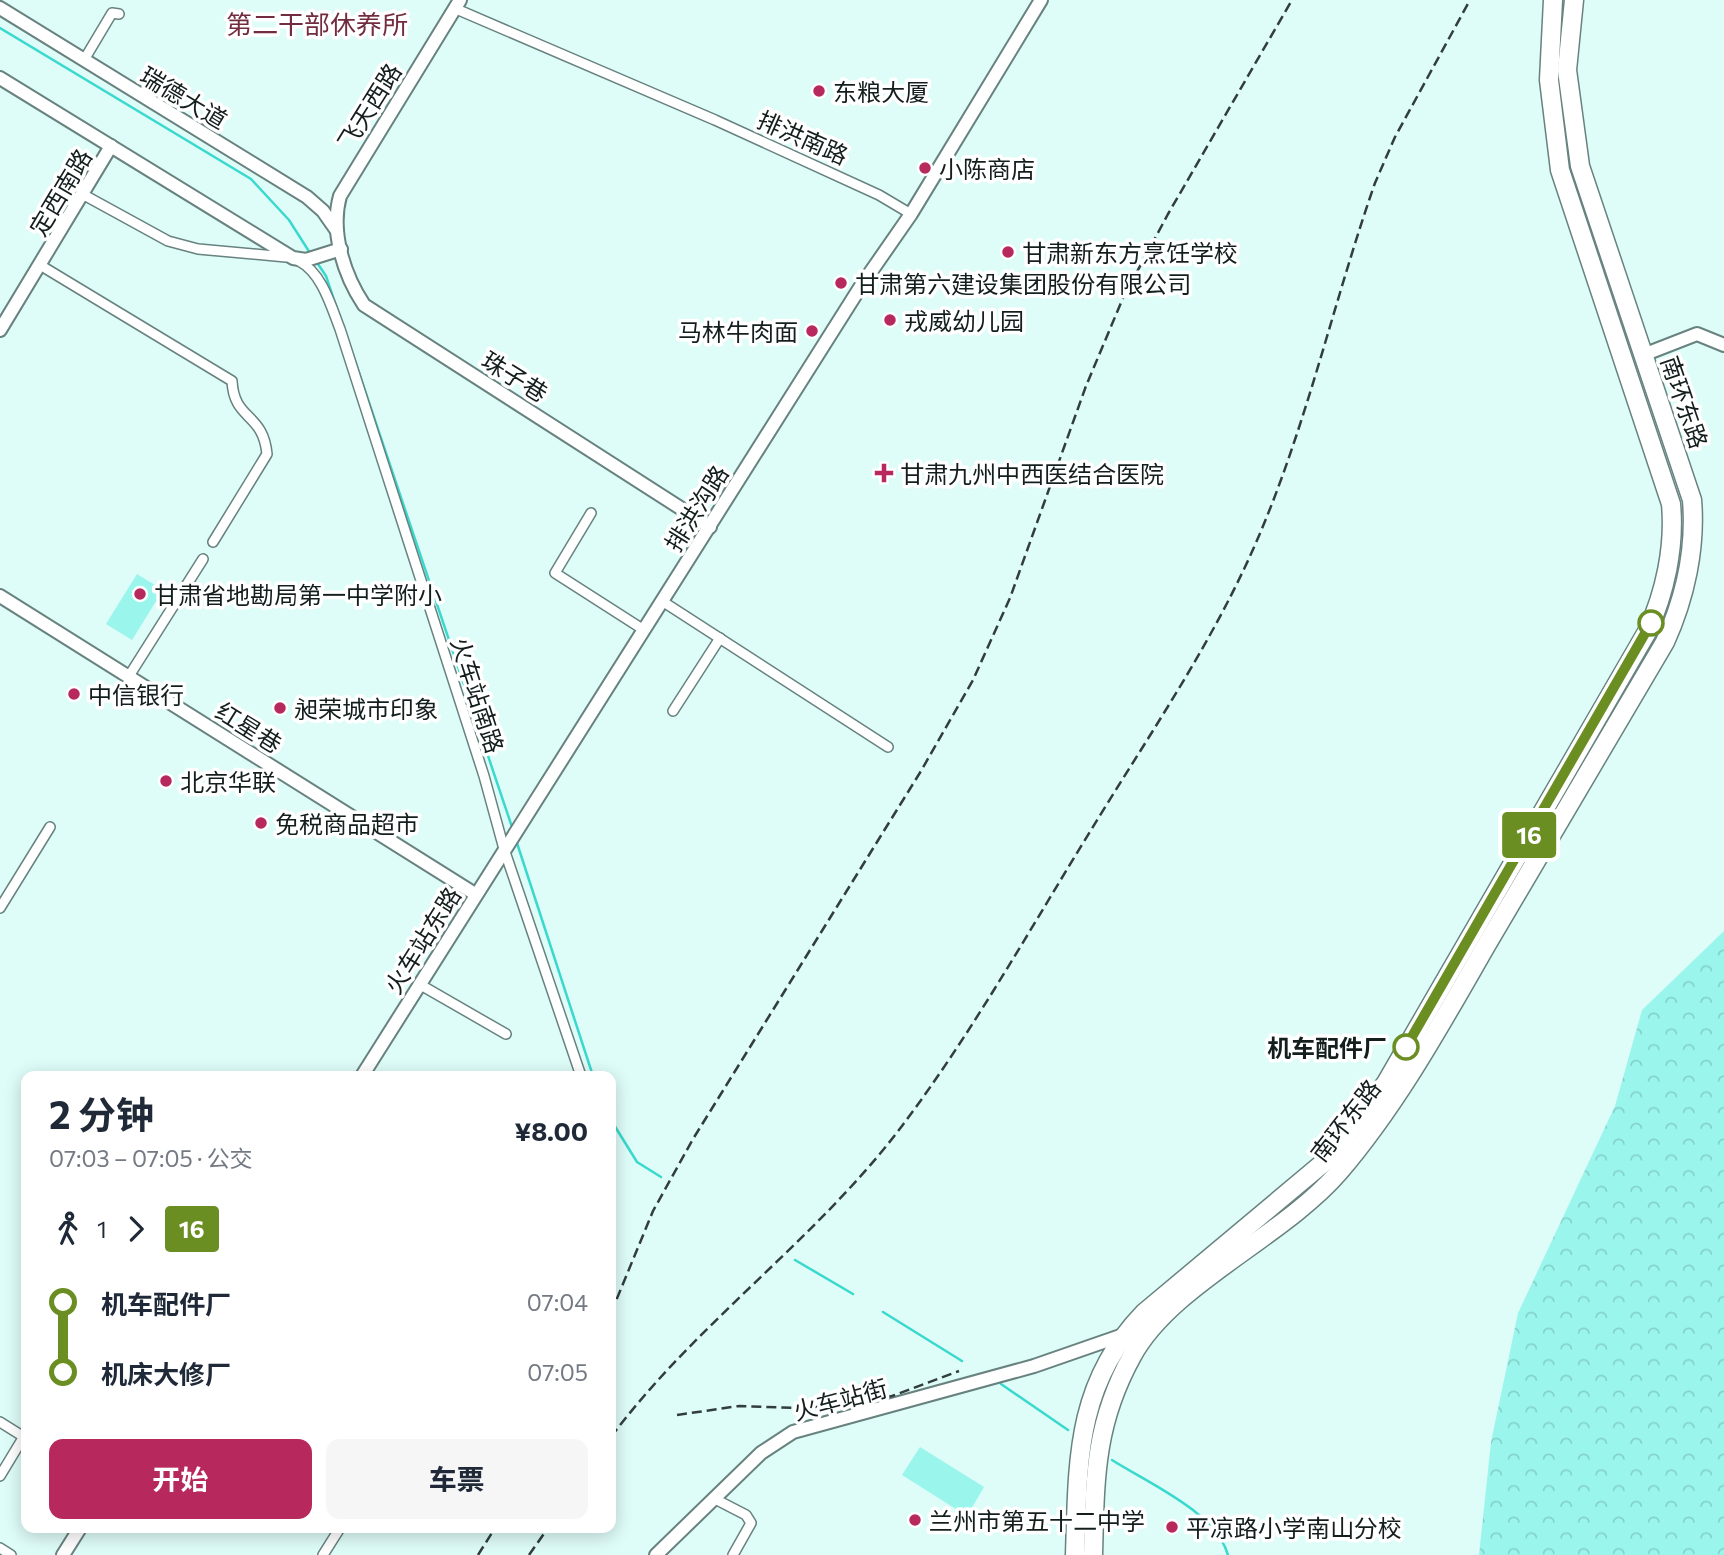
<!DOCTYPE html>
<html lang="zh">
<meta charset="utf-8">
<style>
body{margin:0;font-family:Commissioner,"Noto Sans SC",sans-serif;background:#f6f6f7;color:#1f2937;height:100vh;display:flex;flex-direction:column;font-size:26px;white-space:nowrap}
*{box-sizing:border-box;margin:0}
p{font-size:23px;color:#747a83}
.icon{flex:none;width:38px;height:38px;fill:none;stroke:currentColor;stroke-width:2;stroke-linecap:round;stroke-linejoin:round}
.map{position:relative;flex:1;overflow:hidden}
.side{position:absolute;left:21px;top:1071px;width:595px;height:462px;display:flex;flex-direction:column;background:#fff;border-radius:14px;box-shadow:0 4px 18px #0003}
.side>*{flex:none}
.badge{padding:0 14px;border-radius:5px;font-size:24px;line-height:46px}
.map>.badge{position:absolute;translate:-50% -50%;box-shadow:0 0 0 4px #fff}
.legs{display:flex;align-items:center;gap:10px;height:77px;padding:0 28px;font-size:23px}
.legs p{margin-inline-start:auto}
.summary{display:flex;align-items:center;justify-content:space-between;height:119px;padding:0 28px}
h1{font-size:38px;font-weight:700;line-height:52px}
.button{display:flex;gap:14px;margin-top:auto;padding:14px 28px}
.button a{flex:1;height:80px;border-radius:14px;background:#b7295d;color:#fff;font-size:28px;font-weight:700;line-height:80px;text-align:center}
.button a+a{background:#f6f6f7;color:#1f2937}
ul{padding:0 28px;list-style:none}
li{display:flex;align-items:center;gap:24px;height:70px;font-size:26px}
li i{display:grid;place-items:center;width:10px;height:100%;margin:0 9px;background:currentColor}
li i::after{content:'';width:18px;height:18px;margin:-9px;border:5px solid;border-radius:50%;background:#fff}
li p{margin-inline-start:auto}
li:first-child i{background:linear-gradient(#0000 50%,currentColor 0)}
li:last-child i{background:linear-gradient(currentColor 50%,#0000 0)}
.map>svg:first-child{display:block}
</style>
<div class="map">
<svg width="1724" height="1555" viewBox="0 0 1724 1555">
<defs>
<pattern id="forest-crowns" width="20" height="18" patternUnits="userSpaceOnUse" patternTransform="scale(1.75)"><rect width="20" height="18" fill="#9af6ed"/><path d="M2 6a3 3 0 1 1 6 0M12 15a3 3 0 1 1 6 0" fill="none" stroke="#84d2cb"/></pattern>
</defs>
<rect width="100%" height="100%" fill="#defcf8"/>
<!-- grass -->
<g fill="#9af6ed">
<path d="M137 574 163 590 132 640 106 624Z"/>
<path d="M920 1447 984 1487 967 1516 902 1475Z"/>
</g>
<!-- forest -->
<path fill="url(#forest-crowns)" d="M1724 931V1555H1479L1491 1442 1518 1313 1615 1106 1642 1010Z"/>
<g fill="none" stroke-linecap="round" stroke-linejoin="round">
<!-- stream -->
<g stroke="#3ad9ce" stroke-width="2.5">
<path d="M0 28 251 179 289 220 310 253"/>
<path d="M316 261 326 276 336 306"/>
<path d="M353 355 513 830"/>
<path d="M516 840 593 1076"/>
<path d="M611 1120 637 1162 661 1177"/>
<path d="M795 1260 853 1294"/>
<path d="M883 1312 962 1361"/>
<path d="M1001 1384 1068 1430"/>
<path d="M1112 1460C1148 1483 1216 1512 1228 1555"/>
</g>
<defs>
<g id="street">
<path d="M454 8 715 120 879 195 911 214"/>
<path d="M84 60 112 13 119 14"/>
<path d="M84 195 168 241 198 249 286 257"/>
<path d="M299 261C322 273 331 306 340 329L484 776 504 849 581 1076"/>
<path d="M40 265 232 381C234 421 263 412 267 454L213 542"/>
<path d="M591 513 555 573 644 630"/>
<path d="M662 601 888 747"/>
<path d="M129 676 203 559"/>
<path d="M673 711 720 638"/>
<path d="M0 908 50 827"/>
<path d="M419 984 506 1034"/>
<path d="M0 1422 24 1437"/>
<path d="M0 1476 26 1433"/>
<path d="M715 1499 746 1515 751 1523 733 1555"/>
<path d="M0 1548 11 1555"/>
<path d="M323 1555 340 1528"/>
</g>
<g id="secondary">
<path d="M460 0 340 196C330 232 344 275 364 305L710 527"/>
<path d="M0 8 307 197 323 211 337 231"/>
<path d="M0 78 293 258 306 260 341 249"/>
<path d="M0 330 111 146"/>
<path d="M1643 355 1697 334 1724 345"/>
<path d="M0 596 475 894"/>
<path d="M362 1076 861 286 911 214 1041 0"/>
<path d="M63 1555 80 1528"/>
<path d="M656 1555 761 1453 793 1432 1034 1366 1129 1333"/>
</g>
<g id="highway">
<path d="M1075 1555C1078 1463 1075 1384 1144 1313L1328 1159 1386 1083 1647 632C1665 593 1675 547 1671 504L1560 170 1549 80 1553 0"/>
<path d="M1093 1555C1095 1479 1094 1425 1132 1356 1170 1285 1283 1237 1339 1172 1398 1103 1442 1022 1487 944 1546 843 1605 742 1665 642 1685 598 1696 548 1692 500L1580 166 1567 70 1574 0"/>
</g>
</defs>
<!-- street casing -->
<use href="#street" stroke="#67827f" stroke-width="12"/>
<!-- secondary casing -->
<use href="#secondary" stroke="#67827f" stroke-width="16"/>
<!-- highway casing -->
<use href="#highway" stroke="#67827f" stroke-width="21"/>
<!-- street -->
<use href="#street" stroke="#fff" stroke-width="9"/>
<!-- secondary -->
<use href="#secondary" stroke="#fff" stroke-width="12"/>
<!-- highway -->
<use href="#highway" stroke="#fff" stroke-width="18"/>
<!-- rail -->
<g stroke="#313e3d" stroke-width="2.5" stroke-dasharray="10 5" stroke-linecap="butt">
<path d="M611 1313 653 1211 693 1139 921 771 973 680 1010 598 1086 386 1123 298 1168 214 1292 0"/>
<path d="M677 1415 739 1406 799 1408 855 1404 892 1396 959 1371"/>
<path d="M611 1437C696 1323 816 1240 902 1126 972 1033 1030 929 1091 830 1149 735 1214 641 1258 538 1307 424 1334 300 1375 183L1395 137 1470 0"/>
<path d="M478 1555 495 1528"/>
<path d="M529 1555 548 1528"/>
</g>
</g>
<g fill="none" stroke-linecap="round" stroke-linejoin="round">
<defs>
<path id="line-1" d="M1406 1047 1651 623"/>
</defs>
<!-- line-1 casing -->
<use href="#line-1" stroke="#fff" stroke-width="16"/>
<!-- line-1 -->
<use href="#line-1" stroke="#6b8e23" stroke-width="10"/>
</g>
<!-- markers -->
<g fill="#b7295d" stroke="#fff" stroke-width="2.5">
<circle cx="819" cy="91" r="7"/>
<circle cx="925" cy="168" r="7"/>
<circle cx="1008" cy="252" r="7"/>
<circle cx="841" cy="283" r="7"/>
<circle cx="890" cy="320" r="7"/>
<circle cx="812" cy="331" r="7"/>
<path d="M880.5 462.5h7v7h7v7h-7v7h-7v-7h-7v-7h7z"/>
<circle cx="140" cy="594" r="7"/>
<circle cx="74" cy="694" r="7"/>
<circle cx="280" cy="708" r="7"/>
<circle cx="166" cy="781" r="7"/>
<circle cx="261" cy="823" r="7"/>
<circle cx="915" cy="1520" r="7"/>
<circle cx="1172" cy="1527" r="7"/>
</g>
<g fill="#fff" stroke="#6b8e23" stroke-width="3.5">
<circle cx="1651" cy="623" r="12"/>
<circle cx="1406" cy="1047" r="12"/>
</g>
<g text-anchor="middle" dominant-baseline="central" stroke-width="7" stroke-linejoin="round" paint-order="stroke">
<!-- poi labels -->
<g font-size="24" fill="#131e1d" stroke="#fff" text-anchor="start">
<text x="833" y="91">东粮大厦</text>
<text x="939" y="168">小陈商店</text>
<text x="1022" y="252">甘肃新东方烹饪学校</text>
<text x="855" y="283">甘肃第六建设集团股份有限公司</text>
<text x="904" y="320">戎威幼儿园</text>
<text x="798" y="331" text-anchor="end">马林牛肉面</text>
<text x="900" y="473">甘肃九州中西医结合医院</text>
<text x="154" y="594">甘肃省地勘局第一中学附小</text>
<text x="88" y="694">中信银行</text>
<text x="294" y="708">昶荣城市印象</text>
<text x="180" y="781">北京华联</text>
<text x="275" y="823">免税商品超市</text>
<text x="929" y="1520">兰州市第五十二中学</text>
<text x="1186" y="1527">平凉路小学南山分校</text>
</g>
<!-- street labels -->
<g font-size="24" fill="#131e1d" stroke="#fff">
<text transform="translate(184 97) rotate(31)">瑞德大道</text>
<text transform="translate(369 106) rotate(-58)">飞天西路</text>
<text transform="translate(803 137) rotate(24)">排洪南路</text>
<text transform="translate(60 192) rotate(-59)">定西南路</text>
<text transform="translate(515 376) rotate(32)">珠子巷</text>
<text transform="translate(1685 402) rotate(71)">南环东路</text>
<text transform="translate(696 508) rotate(-58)">排洪沟路</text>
<text transform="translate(478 695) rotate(72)">火车站南路</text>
<text transform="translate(249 727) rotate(32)">红星巷</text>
<text transform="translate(422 940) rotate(-58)">火车站东路</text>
<text transform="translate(1345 1120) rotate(-52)">南环东路</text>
<text transform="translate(840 1399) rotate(-15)">火车站街</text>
</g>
<!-- stop labels -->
<g font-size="24" font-weight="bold" fill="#131e1d" stroke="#fff" text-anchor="end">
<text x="1387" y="1047">机车配件厂</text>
</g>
<!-- neighbourhood labels -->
<g font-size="26" fill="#712c40" stroke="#fff">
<text x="317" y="23">第二干部休养所</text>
</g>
</g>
</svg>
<b class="badge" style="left:1529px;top:835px;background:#6b8e23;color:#fff">16</b>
<section class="side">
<div class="summary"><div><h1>2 分钟</h1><p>07:03 – 07:05 · 公交</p></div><b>¥8.00</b></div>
<div class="legs"><svg class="icon" aria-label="walk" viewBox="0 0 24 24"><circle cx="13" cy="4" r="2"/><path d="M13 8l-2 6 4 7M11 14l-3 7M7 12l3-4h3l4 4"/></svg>1<svg class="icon" aria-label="forward" viewBox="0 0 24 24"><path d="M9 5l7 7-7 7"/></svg><b class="badge" style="background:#6b8e23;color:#fff">16</b></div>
<ul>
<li><i style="color:#6b8e23"></i><b>机车配件厂</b><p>07:04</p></li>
<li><i style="color:#6b8e23"></i><b>机床大修厂</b><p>07:05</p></li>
</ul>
<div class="button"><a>开始</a><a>车票</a></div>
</section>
</div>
